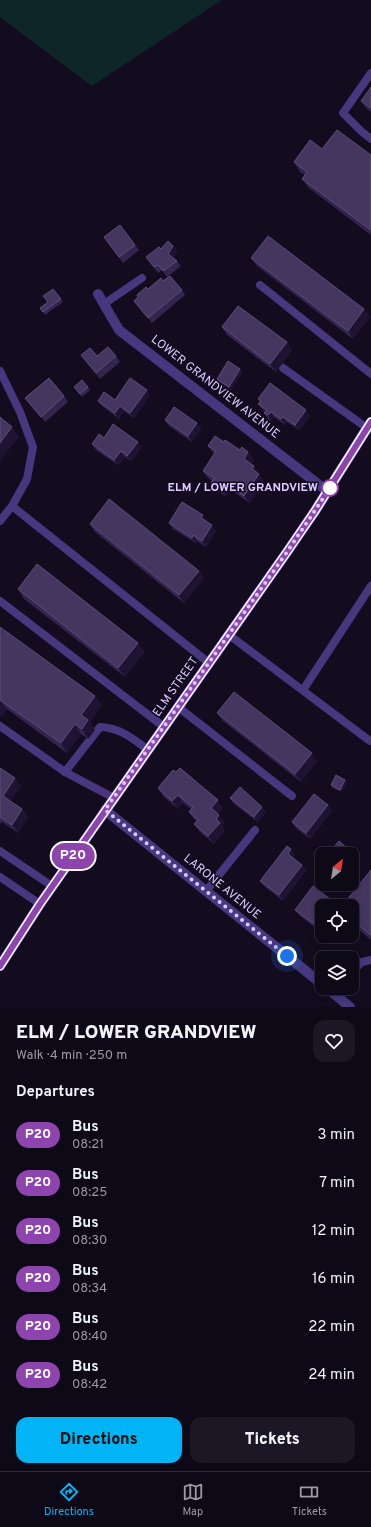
<!DOCTYPE html>
<meta charset="utf-8">
<style>
body{margin:0;font-family:Overpass,sans-serif;background:#1c1724;color:#f1f3f6;height:100vh;display:flex;flex-direction:column;font-size:15px;white-space:nowrap}
*{box-sizing:border-box;margin:0}
p{font-size:13px;color:#9b9aa1}
.icon{flex:none;width:22px;height:22px;fill:none;stroke:currentColor;stroke-width:2;stroke-linecap:round;stroke-linejoin:round}
.map{position:relative;height:1007px;overflow:hidden}
.panel{display:flex;flex-direction:column;background:#0e0917;flex:1}
.panel>*{flex:none}
.badge{padding:0 8px;border-radius:13px;font-size:14px;line-height:26px}
.needle{width:26px;rotate:30deg}
.fabs{position:absolute;left:315px;top:847px;display:grid;gap:8px}
.fabs a{display:grid;place-items:center;width:44px;height:44px;border-radius:8px;background:#0e0917;box-shadow:0 2px 6px #0003,0 0 0 1px #2e2a36;font-size:20px}
.you{position:absolute;width:20px;height:20px;margin:-10px;border:3px solid #fff;border-radius:50%;background:#1a73e8;box-shadow:0 0 0 6px #1a73e833}
.map>.badge{position:absolute;translate:-50% -50%;box-shadow:0 0 0 2px #fff}
h2{padding:0 16px;font-size:15px;line-height:36px}
.round{display:grid;place-items:center;flex:none;width:42px;height:42px;border-radius:12px;background:#1c1724}
.head{display:flex;align-items:center;justify-content:space-between;height:68px;padding:0 16px}
h1{font-size:19px;font-weight:800;line-height:30px}
.action{display:flex;gap:8px;margin-top:auto;padding:8px 16px}
.action a{flex:1;height:46px;border-radius:12px;background:#00b4f6;color:#111;font-size:16px;font-weight:800;line-height:46px;text-align:center}
.action a+a{background:#1c1724;color:#f1f3f6}
ul{padding:0;list-style:none}
li{display:flex;align-items:center;gap:12px;height:48px;padding:0 16px}
li div{flex:1}
li b{display:block;font-size:15px}
li em{font-style:normal}
li .badge{min-width:44px;font-weight:700;text-align:center}
.menu{display:flex;justify-content:space-around;align-items:center;height:56px;border-top:1px solid #2e2a36;background:#0e0917;font-size:11px;color:#9b9aa1}
.menu a{display:grid;justify-items:center;gap:2px}
.menu .current{color:#00b4f6}
.map>svg:first-child{display:block}
</style>
<div class="map">
<svg width="371" height="1007" viewBox="0 0 371 1007">
<rect width="100%" height="100%" fill="#130c1f"/>
<!-- green -->
<path fill="#0f2629" d="M0 0H222L92 86 0 17Z"/>
<g fill="none" stroke-linecap="round" stroke-linejoin="round">
<!-- lane -->
<g stroke="#46377f" stroke-width="8">
<path d="M371 73 343 113 361 131 371 139"/>
<path d="M260 285 371 374"/>
<path d="M104 304 142 278"/>
<path d="M283 368 367 428"/>
<path d="M0 371 20 412 33 447 27 479 12 506"/>
<path d="M0 521 12 506 209 663"/>
<path d="M0 601 164 727"/>
<path d="M229 635 370 741"/>
<path d="M303 690 371 586"/>
<path d="M178 707 292 796"/>
<path d="M0 726 65 772 114 798"/>
<path d="M65 772 100 727C121 728 132 738 148 750"/>
<path d="M0 851 52 886"/>
<path d="M0 877 40 904"/>
<path d="M206 891 255 830"/>
<path d="M352 972 362 962 371 960"/>
</g>
<!-- street -->
<g stroke="#46377f" stroke-width="10">
<path d="M98 294 119 330 327 491"/>
<path d="M105 810 322 984"/>
<path d="M327 988 350 1007"/>
</g>
<!-- secondary -->
<path stroke="#8062ff" stroke-width="10" d="M0 966 40 904 287 552 315 511 371 422"/>
</g>
<!-- wall -->
<g fill="#33254d">
<path d="M371 87V112L366 108 361 101Z"/>
<path d="M322 149 371 155V235L309 188 302 179 305 175 300 172 294 162Z"/>
<path d="M104 237 135 245 139 250 123 263Z"/>
<path d="M173 246 177 252 173 258 177 261 181 266 167 277 162 270 158 273 146 257 161 249Z"/>
<path d="M251 258 364 309 370 317 353 339 257 266Z"/>
<path d="M163 281 182 290 185 295 152 323 134 301 148 289Z"/>
<path d="M53 289 63 302 45 315 40 308 48 302Z"/>
<path d="M222 327 287 342 292 350 276 372 227 335Z"/>
<path d="M81 355 116 356 120 362 100 379Z"/>
<path d="M242 372 231 390 219 382 217 379Z"/>
<path d="M74 387H88L90 390 82 397Z"/>
<path d="M150 395 134 418 124 411 119 419 102 406 98 401 115 400Z"/>
<path d="M64 396 68 402 45 422 29 403 25 398Z"/>
<path d="M258 399 310 416 299 430 287 422 285 425 274 417 271 421 268 419 264 413 265 412 262 409 258 404 260 402Z"/>
<path d="M165 420 197 423 201 429 192 442 169 426Z"/>
<path d="M104 438 138 442 141 448 131 461 125 457 118 465 96 450 92 444Z"/>
<path d="M224 442 240 450 248 452 254 460 251 464 254 466 264 482 250 503 231 490 226 497 217 490 211 483 212 481 208 478 203 471 214 454 208 446Z"/>
<path d="M207 520 206 522 216 531 206 547 197 541 196 543 173 529 169 523Z"/>
<path d="M90 524 199 571 204 578 184 603 95 532Z"/>
<path d="M18 589 138 643 144 652 125 677 24 599Z"/>
<path d="M0 627 102 705 90 722 95 730 88 739 81 734 67 753 7 709 2 716 0 714Z"/>
<path d="M217 713 317 761 301 782 223 721Z"/>
<path d="M0 768 21 786 10 801 22 809 28 817 18 833 2 822 0 824Z"/>
<path d="M345 780 347 783 342 792 333 788 331 785Z"/>
<path d="M158 788 223 808 218 814 224 823 222 826 225 830 214 844 200 832 194 824 197 821 194 819 189 812 191 809 183 803 178 809 163 796Z"/>
<path d="M230 798 266 812 258 822 234 804Z"/>
<path d="M328 805 332 811 310 839 296 828 292 822Z"/>
<path d="M295 855 293 858 302 865 306 870 283 901 264 886 260 881Z"/>
<path d="M371 870V940L352 924V906Z"/>
<path d="M335 903 337 906H322V930L321 932 299 915 295 910Z"/>
</g>
<!-- shaded-wall -->
<g fill="#1f1333">
<path d="M173 246 177 252 172 259 168 254Z"/>
<path d="M364 309 370 317 353 339 348 331Z"/>
<path d="M287 342 292 350 276 372 270 364Z"/>
<path d="M240 369 242 372 231 390 229 387Z"/>
<path d="M147 390 150 395 134 418 130 413Z"/>
<path d="M120 406 124 411 119 419 115 413Z"/>
<path d="M306 410 310 416 299 430 295 425Z"/>
<path d="M271 412 274 417 271 421 268 415Z"/>
<path d="M283 417 287 422 285 425 281 419Z"/>
<path d="M197 423 201 429 192 442 188 436Z"/>
<path d="M12 427 19 437 0 461V443Z"/>
<path d="M138 442 141 448 131 461 127 456Z"/>
<path d="M121 451 125 457 118 465 114 460Z"/>
<path d="M248 452 254 460 249 467 244 459Z"/>
<path d="M254 466 264 482 250 503 244 496 252 469Z"/>
<path d="M225 483 231 490 226 497 221 489Z"/>
<path d="M203 515 207 520 205 524 201 518Z"/>
<path d="M212 525 216 531 206 547 202 541Z"/>
<path d="M193 535 197 541 196 543 192 538Z"/>
<path d="M199 571 204 578 184 603 179 595Z"/>
<path d="M138 643 144 652 125 677 118 668Z"/>
<path d="M95 696 102 705 90 722 95 730 88 739 82 729 81 715Z"/>
<path d="M0 700 7 709 2 716 0 713Z"/>
<path d="M75 724 81 734 67 753 61 743Z"/>
<path d="M312 753 317 761 301 782 295 774Z"/>
<path d="M15 778 21 786 9 804 3 796Z"/>
<path d="M345 780 347 783 342 792 340 790Z"/>
<path d="M178 795 183 803 178 809 172 801Z"/>
<path d="M218 800 223 808 216 816 211 808Z"/>
<path d="M328 805 332 811 310 839 306 833Z"/>
<path d="M262 807 266 812 258 822 254 817Z"/>
<path d="M22 809 28 817 18 833 12 825Z"/>
<path d="M219 815 224 823 222 826 225 830 214 844 208 836 216 819Z"/>
<path d="M291 849 295 855 292 859 288 854Z"/>
<path d="M348 849 352 854H344Z"/>
<path d="M302 865 306 870 283 901 279 895Z"/>
<path d="M335 903 337 906H332Z"/>
<path d="M322 920V930L321 932 317 926Z"/>
</g>
<!-- building -->
<g fill="#453660" stroke="#5c4e79">
<path d="M371 87V108L361 101Z"/>
<path d="M337 130 371 155V230L302 179 307 172 294 162 310 140 322 149Z"/>
<path d="M120 225 135 245 119 257 104 237Z"/>
<path d="M268 236 364 309 348 331 251 258Z"/>
<path d="M168 241 173 246 168 254 177 261 163 271 158 265 154 267 146 257 159 247 161 249Z"/>
<path d="M170 276 182 290 148 318 134 301 138 297 137 295 146 287 148 289 161 278 163 281Z"/>
<path d="M53 289 61 299 43 312 40 308 48 302 43 296Z"/>
<path d="M238 306 287 342 270 364 222 327Z"/>
<path d="M108 347 116 356 96 373 81 355 90 348 97 356Z"/>
<path d="M228 361 240 369 229 387 217 379Z"/>
<path d="M49 378 64 396 41 417 25 398Z"/>
<path d="M130 378 147 390 130 413 120 406 115 413 98 401 104 392 115 400Z"/>
<path d="M82 380 88 387 80 394 74 387Z"/>
<path d="M270 383 306 410 295 425 283 417 281 419 271 412 268 415 264 413 267 410 258 404 261 401 258 399Z"/>
<path d="M174 407 197 423 188 436 165 420Z"/>
<path d="M0 417 12 427 0 443Z"/>
<path d="M113 424 138 442 127 456 121 451 114 460 92 444 99 434 104 438Z"/>
<path d="M215 436 224 442 225 440 240 450 242 447 248 452 244 459 254 466 252 469 259 474 244 496 225 483 221 489 211 483 214 478 203 471 216 451 208 446Z"/>
<path d="M109 499 199 571 179 595 90 524Z"/>
<path d="M182 502 203 515 201 518 212 525 202 541 193 535 192 538 169 523Z"/>
<path d="M37 564 138 643 118 668 18 589Z"/>
<path d="M0 627 95 696 81 715 88 720 82 729 75 724 61 743 0 700Z"/>
<path d="M234 692 312 753 295 774 217 713Z"/>
<path d="M0 768 15 778 3 796 22 809 12 825 0 817Z"/>
<path d="M180 768 218 800 211 808 219 815 216 819 220 823 208 836 194 824 198 820 189 812 193 807 178 795 172 801 158 788 173 770 176 772Z"/>
<path d="M336 775 345 780 340 790 331 785Z"/>
<path d="M240 787 262 807 254 817 230 798Z"/>
<path d="M314 794 328 805 306 833 292 822Z"/>
<path d="M339 841 348 849 344 854H328Z"/>
<path d="M287 846 291 849 288 854 302 865 279 895 260 881Z"/>
<path d="M371 870V935L352 920V906H342Z"/>
<path d="M313 886 335 903 332 906H322V920L317 926 295 910Z"/>
</g>
<g fill="none" stroke-linecap="round" stroke-linejoin="round">
<defs>
<path id="line" d="M0 966 40 904 287 552 315 511 371 422"/>
</defs>
<!-- line casing -->
<use href="#line" stroke="#fff" stroke-width="9"/>
<!-- line -->
<use href="#line" stroke="#8e44ad" stroke-width="6"/>
<!-- walk -->
<path stroke="#d9cbff" stroke-width="4" stroke-dasharray="0 7.2" d="M287 956 105 810 287 552 330 488"/>
</g>
<!-- markers -->
<circle fill="#fff" stroke="#8e44ad" stroke-width="2" cx="330" cy="488" r="8"/>
<g text-anchor="middle" dominant-baseline="central" stroke-width="3" stroke-linejoin="round" paint-order="stroke">
<!-- street labels -->
<g font-size="12" fill="#d9cbff" stroke="#130c1f">
<text transform="translate(215 387) rotate(38)">LOWER GRANDVIEW AVENUE</text>
<text transform="translate(176 687) rotate(-55)">ELM STREET</text>
<text transform="translate(222 887) rotate(39)">LARONE AVENUE</text>
</g>
<!-- stop labels -->
<g font-size="12" font-weight="bold" fill="#d9cbff" stroke="#130c1f" text-anchor="end">
<text x="318" y="488">ELM / LOWER GRANDVIEW</text>
</g>
</g>
</svg>
<div class="fabs">
<a><svg class="needle" viewBox="-14 -14 28 28"><path d="M0-13l5 13h-10z" fill="#e53935"/><path d="M0 13l5-13h-10z" fill="#9b9aa1"/></svg></a>
<a><svg class="icon" aria-label="locate" viewBox="0 0 24 24"><circle cx="12" cy="12" r="6"/><path d="M12 2v4M12 18v4M2 12h4M18 12h4"/></svg></a>
<a><svg class="icon" aria-label="layers" viewBox="0 0 24 24"><path d="M12 4l9 5-9 5-9-5zM3 14l9 5 9-5"/></svg></a>
</div>
<div class="you" style="left:287px;top:956px"></div>
<b class="badge" style="left:73px;top:856px;background:#8e44ad;color:#fff">P20</b>
</div>
<section class="panel">
<div class="head"><div><h1>ELM / LOWER GRANDVIEW</h1><p>Walk · 4 min · 250 m</p></div><a class="round"><svg class="icon" aria-label="heart" viewBox="0 0 24 24"><path d="M12 20l-8-8c-3-5 5-10 8-4 3-6 11-1 8 4z"/></svg></a></div>
<h2>Departures</h2>
<ul>
<li><span class="badge" style="background:#8e44ad;color:#fff">P20</span><div><b>Bus</b><p>08:21</p></div><em>3 min</em></li>
<li><span class="badge" style="background:#8e44ad;color:#fff">P20</span><div><b>Bus</b><p>08:25</p></div><em>7 min</em></li>
<li><span class="badge" style="background:#8e44ad;color:#fff">P20</span><div><b>Bus</b><p>08:30</p></div><em>12 min</em></li>
<li><span class="badge" style="background:#8e44ad;color:#fff">P20</span><div><b>Bus</b><p>08:34</p></div><em>16 min</em></li>
<li><span class="badge" style="background:#8e44ad;color:#fff">P20</span><div><b>Bus</b><p>08:40</p></div><em>22 min</em></li>
<li><span class="badge" style="background:#8e44ad;color:#fff">P20</span><div><b>Bus</b><p>08:42</p></div><em>24 min</em></li>
</ul>
<div class="action"><a>Directions</a><a>Tickets</a></div>
</section>
<nav class="menu">
<a class="current"><svg class="icon" aria-label="directions" viewBox="0 0 24 24"><path d="M12 3l9 9-9 9-9-9zM9 14v-3h6M13 9l2 2-2 2"/></svg>Directions</a>
<a><svg class="icon" aria-label="map" viewBox="0 0 24 24"><path d="M3 6l6-2 6 2 6-2v14l-6 2-6-2-6 2zM9 4v14M15 6v14"/></svg>Map</a>
<a><svg class="icon" aria-label="tickets" viewBox="0 0 24 24"><path d="M3 7h18v10H3zM15 7v10"/></svg>Tickets</a>
</nav>
